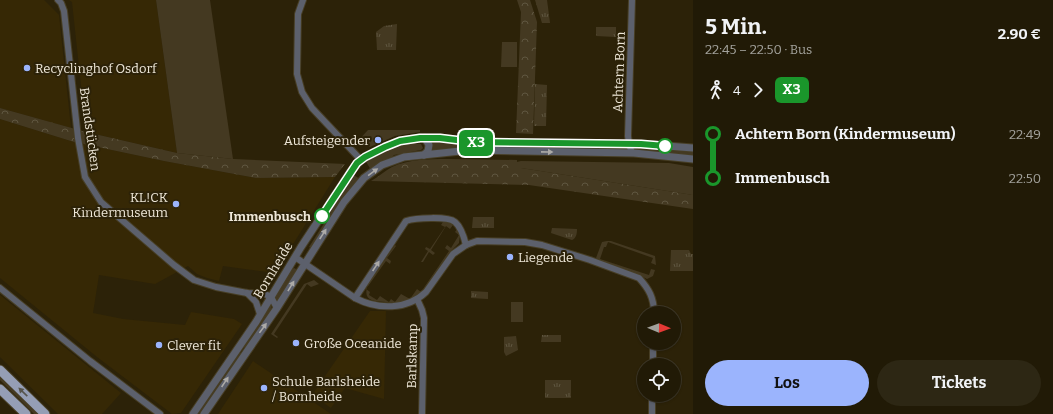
<!DOCTYPE html>
<html lang="de">
<meta charset="utf-8">
<style>
body{margin:0;font-family:Bitter,serif;background:#2d2714;color:#f1f3f6;height:100vh;display:flex;flex-direction:column;font-size:15px;white-space:nowrap}
*{box-sizing:border-box;margin:0}
p{font-size:13px;color:#a2a19b}
.icon{flex:none;width:22px;height:22px;fill:none;stroke:currentColor;stroke-width:2;stroke-linecap:round;stroke-linejoin:round}
.map{position:relative;flex:1;overflow:hidden}
.panel{display:flex;flex-direction:column;background:#211a06;width:360px}
.panel>*{flex:none}
.badge{padding:0 8px;border-radius:6px;font-size:14px;line-height:26px}
.needle{width:26px;rotate:91deg}
.fabs{position:absolute;left:637px;top:306px;display:grid;gap:8px}
.fabs a{display:grid;place-items:center;width:44px;height:44px;border-radius:50%;background:#211a06;box-shadow:0 1px 3px #0004,0 0 0 1px #3e3828;font-size:20px}
.map>.badge{position:absolute;translate:-50% -50%;box-shadow:0 0 0 2px #fff}
.legs{display:flex;align-items:center;gap:6px;height:44px;padding:0 12px;font-size:13px}
.legs p{margin-inline-start:auto}
.overview{display:flex;align-items:center;justify-content:space-between;height:68px;padding:0 12px}
h1{font-size:22px;font-weight:700;line-height:30px}
.cta{display:flex;gap:8px;margin-top:auto;padding:8px 12px}
.cta a{flex:1;height:46px;border-radius:24px;background:#9bb4fd;color:#111;font-size:16px;font-weight:700;line-height:46px;text-align:center}
.cta a+a{background:#2d2714;color:#f1f3f6}
ul{padding:0 12px;list-style:none}
li{display:flex;align-items:center;gap:14px;height:44px;font-size:15px}
li i{display:grid;place-items:center;width:6px;height:100%;margin:0 5px;background:currentColor}
li i::after{content:'';width:10px;height:10px;margin:-5px;border:3px solid;border-radius:50%;background:#211a06}
li p{margin-inline-start:auto}
li:first-child i{background:linear-gradient(#0000 50%,currentColor 0)}
li:last-child i{background:linear-gradient(currentColor 50%,#0000 0)}
main{display:flex;flex:1;min-height:0}
.map>svg:first-child{display:block}
</style>
<main>
<div class="map">
<svg width="693" height="414" viewBox="0 0 693 414">
<defs>
<pattern id="forest-crowns" width="20" height="18" patternUnits="userSpaceOnUse"><rect width="20" height="18" fill="#443921"/><path d="M2 6a3 3 0 1 1 6 0M12 15a3 3 0 1 1 6 0" fill="none" stroke="#5f5640"/></pattern>
<pattern id="park-tufts" width="24" height="20" patternUnits="userSpaceOnUse"><rect width="24" height="20" fill="#443921"/><path d="M3 7l-1-3M5 7V3M7 7l1-3M15 17l-1-3M17 17v-4M19 17l1-3" fill="none" stroke="#5f5640"/></pattern>
</defs>
<rect width="100%" height="100%" fill="#2c2208"/>
<!-- built -->
<g fill="#362805">
<path d="M0 0H44L59 15 71 128 0 108Z"/>
<path d="M69 0H156L177 153 86 132 72 2Z"/>
<path d="M0 119 74 142 164 161 256 178 335 177 275 273 223 266 219 281 207 278 197 274 188 266 155 284 99 275 93 313 123 319 185 325 191 312 234 319 242 324 181 413 172 414 97 357 0 278Z"/>
<path d="M0 295 121 393 102 414H58L0 357Z"/>
<path d="M370 311H386L384 399 345 388 331 408 312 395Z"/>
<path d="M253 361 331 414H218Z"/>
</g>
<!-- green -->
<g fill="#443921">
<path d="M156 0H210L233 159 177 153Z"/>
<path d="M502 42H517V67H501Z"/>
<path d="M368 130H420V132L395 136 370 147 356 145 355 144Z"/>
<path d="M431 140 517 145V150L431 153 432 147Z"/>
<path d="M406 143 421 144 423 148 421 150 394 155 389 160 371 170 365 160 389 148Z"/>
<path d="M638 147 693 152V156L638 150Z"/>
<path d="M521 161 669 163 693 167V195L521 168Z"/>
<path d="M352 174 360 179 311 248 309 247 323 225Z"/>
<path d="M443 222H448L453 225 450 229 446 226 431 250 435 253 433 255 429 252 423 262H421L428 251 425 249 426 247 430 249 445 227 441 225Z"/>
<path d="M457 229 460 235 459 243 449 253 425 287C420 294 413 299 405 301 399 303 392 303 386 302 372 302 361 300 369 283L395 245 396 246 387 258 391 261 390 264 386 261 366 289 370 292 369 295 377 300 380 296 389 302 391 299 395 302 401 294 410 299 417 289 421 292 449 251 445 248 447 245 451 248 459 235 455 232Z"/>
<path d="M607 241H611L655 256 656 265 651 263 653 258 608 242 606 247H604L600 259 649 275 651 269 655 270 653 276 647 279 630 271 599 260 596 258 602 242Z"/>
<path d="M294 268 296 269V271L277 301 275 297 290 271Z"/>
<path d="M314 280 319 284 311 287 307 284 274 334 278 337 277 338 271 334 304 284Z"/>
<rect x="511" y="302" width="12" height="20"/>
<path d="M271 304 272 310 246 348 242 346Z"/>
<path d="M239 352 242 354 201 414H196Z"/>
<path d="M0 374 41 414H34L0 380Z"/>
</g>
<!-- forest -->
<g fill="url(#forest-crowns)">
<path d="M517 0H530L537 22 533 134 516 133 521 12Z"/>
<path d="M0 108 86 132 177 153 233 159 345 164 335 177 256 178 164 161 74 142 0 119Z"/>
<path d="M448 159 517 160V162L521 161V168L693 195V209L529 185 371 181C378 177 385 171 392 167 409 159 429 159 448 159Z"/>
</g>
<!-- park -->
<g fill="url(#park-tufts)">
<path d="M535 0H547L550 23H542Z"/>
<path d="M397 24 396 50H377L376 32 384 26Z"/>
<path d="M596 27H616V37L596 36Z"/>
<path d="M535 84 547 85 546 126H534Z"/>
<path d="M473 217H494V228H472Z"/>
<path d="M552 228 577 229C577 234 576 238 572 240L551 233Z"/>
<path d="M671 250H689L691 254H693V271H670Z"/>
<path d="M471 291 488 292V299L471 298Z"/>
<path d="M542 335H561V342H541Z"/>
<path d="M516 336 518 350 506 356 504 352V337Z"/>
<rect x="545" y="380" width="26" height="18"/>
</g>
<g fill="none" stroke-linecap="round" stroke-linejoin="round">
<defs>
<g id="minor">
<path d="M58 0 61 3 64 11 78 138 85 177 101 202 174 265 194 280 216 287 247 293 265 294 271 297 277 308"/>
<path d="M303 0 298 14 297 74 302 92 312 108 361 160"/>
<path d="M632 153 629 144 628 136 632 0"/>
<path d="M295 257 355 298C378 310 407 310 426 292L453 254 466 245 477 241 525 242 542 245 590 260 639 278C649 289 654 298 654 313"/>
<path d="M0 288 90 361 160 414"/>
<path d="M247 293 256 302 260 314"/>
<path d="M355 298 406 221C415 218 448 216 455 222 461 227 464 237 466 245"/>
<path d="M417 299 422 310 424 318 422 414"/>
<path d="M653 365V343"/>
<path d="M652 414V395"/>
</g>
<g id="tertiary">
<path d="M424 155 428 151 429 145 425 138"/>
<path d="M193 414 256 322 301 247 351 171 361 160 385 147 400 141 420 138H440L473 143 641 144 693 148"/>
<path d="M204 414 277 308 344 202 364 178 382 165 404 157 470 150 634 153 693 159"/>
</g>
<g id="primary">
<path d="M0 370 45 414"/>
<path d="M0 389 26 414"/>
</g>
</defs>
<!-- minor casing -->
<use href="#minor" stroke="#473e25" stroke-width="8"/>
<!-- tertiary casing -->
<use href="#tertiary" stroke="#473e25" stroke-width="9"/>
<!-- primary casing -->
<use href="#primary" stroke="#473e25" stroke-width="11"/>
<!-- minor -->
<use href="#minor" stroke="#5c606c" stroke-width="6"/>
<!-- tertiary -->
<use href="#tertiary" stroke="#5c606c" stroke-width="7"/>
<!-- primary -->
<use href="#primary" stroke="#959eb5" stroke-width="9"/>
</g>
<!-- one-way arrows -->
<defs><path id="oneway-solid" d="M-6-.8H1V-3.2L6.5 0L1 3.2V.8H-6Z"/></defs>
<g fill="#acaaa7">
<use href="#oneway-solid" transform="translate(547 152) rotate(1)"/>
<use href="#oneway-solid" transform="translate(373 172) rotate(-36)"/>
<use href="#oneway-solid" transform="translate(323 234) rotate(-57)"/>
<use href="#oneway-solid" transform="translate(376 266) rotate(-56)"/>
<use href="#oneway-solid" transform="translate(291 286) rotate(-59)"/>
<use href="#oneway-solid" transform="translate(263 328) rotate(-54)"/>
<use href="#oneway-solid" transform="translate(225 382) rotate(-56)"/>
</g>
<use fill="#56544d" href="#oneway-solid" transform="translate(23 392) rotate(-136)"/>
<g fill="none" stroke-linecap="round" stroke-linejoin="round">
<defs>
<path id="line-1" d="M322 216 357 163 365 157 385 147 400 141 420 138H440L473 142 641 144 665 146"/>
</defs>
<!-- line-1 casing -->
<use href="#line-1" stroke="#fff" stroke-width="9"/>
<!-- line-1 -->
<use href="#line-1" stroke="#1a962b" stroke-width="6"/>
</g>
<!-- markers -->
<g fill="#9bb4fd" stroke="#2c2208" stroke-width="1.5">
<circle cx="27" cy="68" r="4"/>
<circle cx="378" cy="140" r="4"/>
<circle cx="176" cy="204" r="4"/>
<circle cx="510" cy="257" r="4"/>
<circle cx="296" cy="343" r="4"/>
<circle cx="159" cy="345" r="4"/>
<circle cx="264" cy="388" r="4"/>
</g>
<g fill="#fff" stroke="#1a962b" stroke-width="2">
<circle cx="665" cy="146" r="7"/>
<circle cx="322" cy="216" r="7"/>
</g>
<g text-anchor="middle" dominant-baseline="central" stroke-width="4" stroke-linejoin="round" paint-order="stroke">
<!-- poi labels -->
<g font-size="13" fill="#eee7d8" stroke="#2c2208" text-anchor="start">
<text x="35" y="68">Recyclinghof Osdorf</text>
<text x="370" y="140" text-anchor="end">Aufsteigender</text>
<text x="168" y="197" text-anchor="end">KL!CK<tspan x="168" dy="15">Kindermuseum</tspan></text>
<text x="518" y="257">Liegende</text>
<text x="304" y="343">Große Oceanide</text>
<text x="167" y="345">Clever fit</text>
<text x="272" y="381">Schule Barlsheide<tspan x="272" dy="15">/ Bornheide</tspan></text>
</g>
<!-- street labels -->
<g font-size="13" fill="#eee7d8" stroke="#2c2208">
<text transform="translate(619 72) rotate(-88)">Achtern Born</text>
<text transform="translate(90 129) rotate(82)">Brandstücken</text>
<text transform="translate(273 270) rotate(-59)">Bornheide</text>
<text transform="translate(412 356) rotate(-89)">Barlskamp</text>
</g>
<!-- stop labels -->
<g font-size="13" font-weight="bold" fill="#eee7d8" stroke="#2c2208" text-anchor="end">
<text x="311" y="216">Immenbusch</text>
</g>
</g>
</svg>
<div class="fabs">
<a><svg class="needle" viewBox="-14 -14 28 28"><path d="M0-13l5 13h-10z" fill="#e53935"/><path d="M0 13l5-13h-10z" fill="#a2a19b"/></svg></a>
<a><svg class="icon" aria-label="locate" viewBox="0 0 24 24"><circle cx="12" cy="12" r="6"/><path d="M12 2v4M12 18v4M2 12h4M18 12h4"/></svg></a>
</div>
<b class="badge" style="left:476px;top:143px;background:#1a962b;color:#fff">X3</b>
</div>
<section class="panel">
<div class="overview"><div><h1>5 Min.</h1><p>22:45 – 22:50 · Bus</p></div><b>2.90 €</b></div>
<div class="legs"><svg class="icon" aria-label="walk" viewBox="0 0 24 24"><circle cx="13" cy="4" r="2"/><path d="M13 8l-2 6 4 7M11 14l-3 7M7 12l3-4h3l4 4"/></svg>4<svg class="icon" aria-label="forward" viewBox="0 0 24 24"><path d="M9 5l7 7-7 7"/></svg><b class="badge" style="background:#1a962b;color:#fff">X3</b></div>
<ul>
<li><i style="color:#1a962b"></i><b>Achtern Born (Kindermuseum)</b><p>22:49</p></li>
<li><i style="color:#1a962b"></i><b>Immenbusch</b><p>22:50</p></li>
</ul>
<div class="cta"><a>Los</a><a>Tickets</a></div>
</section>
</main>
